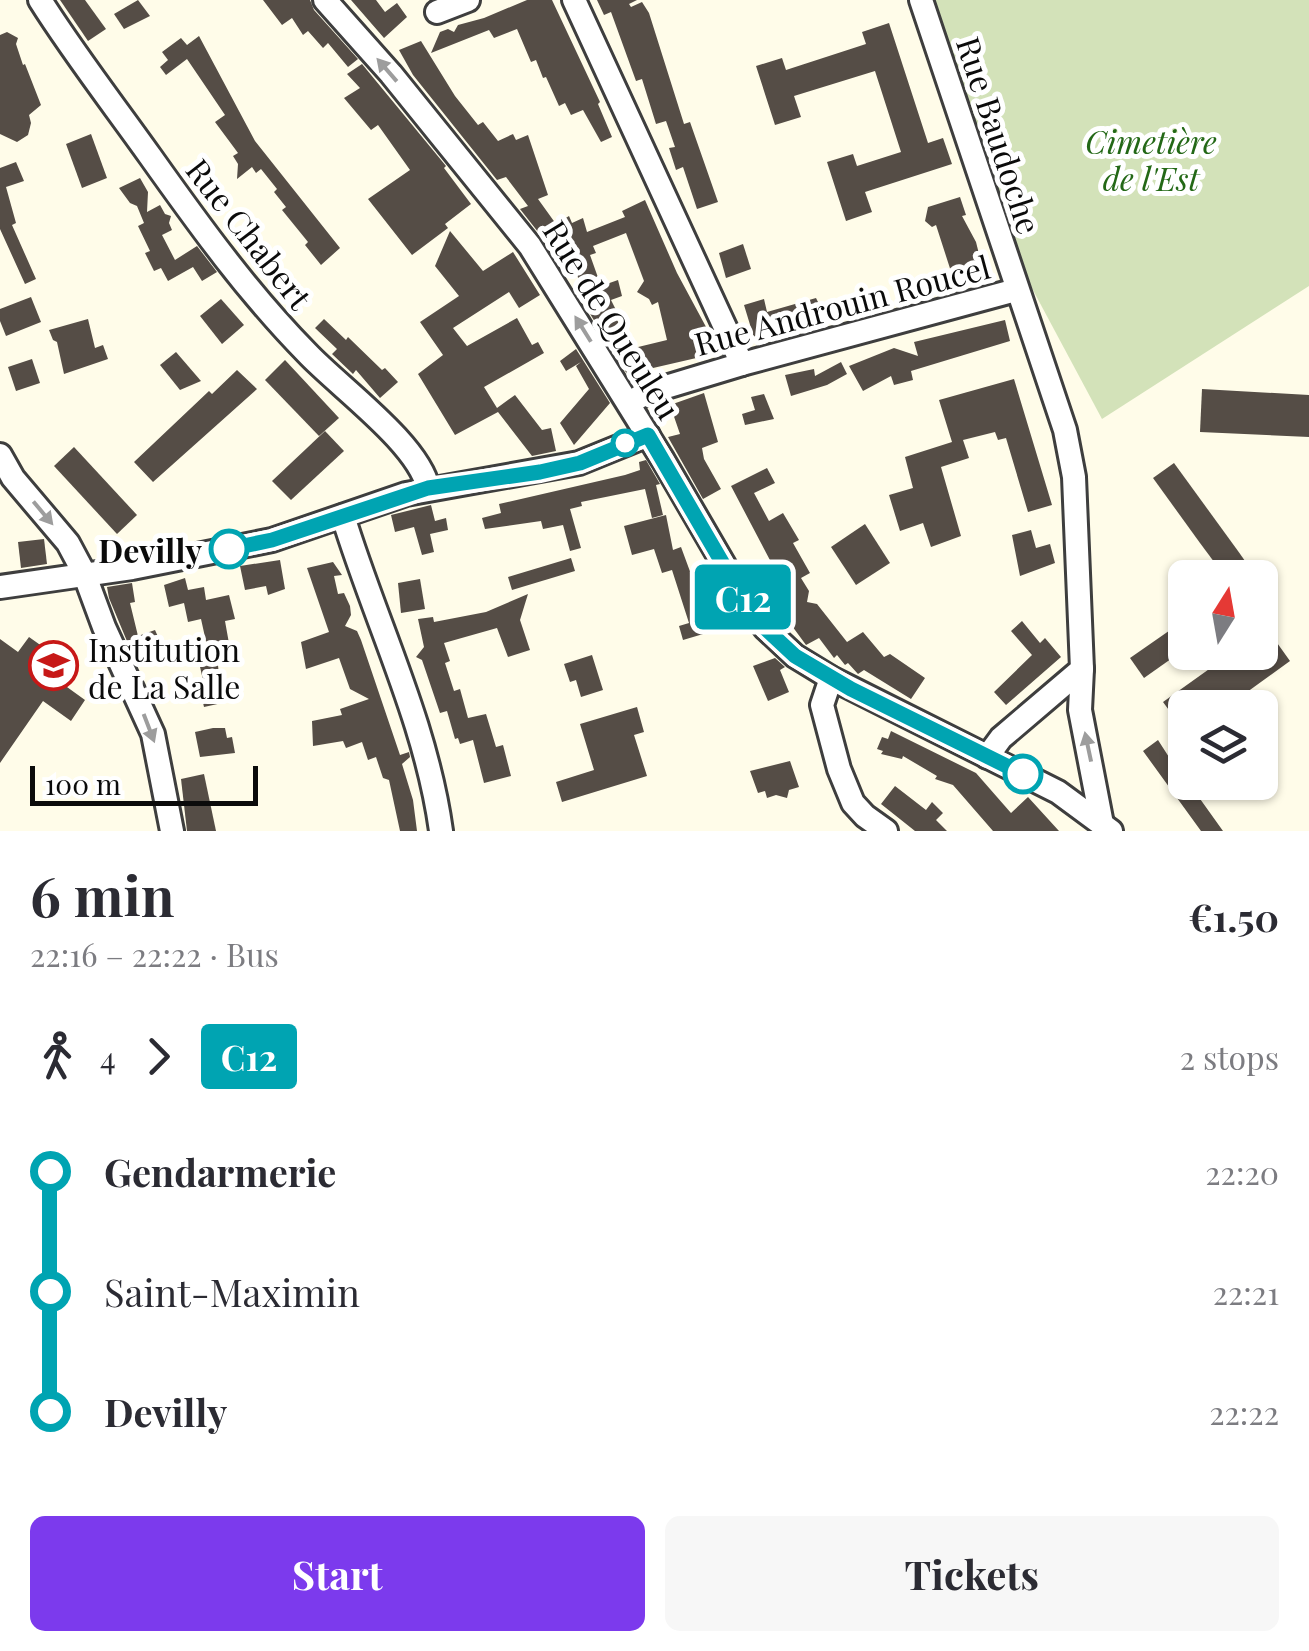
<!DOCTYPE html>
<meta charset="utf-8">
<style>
body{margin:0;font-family:"Playfair Display",serif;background:#f7f7f7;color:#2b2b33;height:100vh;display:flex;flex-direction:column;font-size:38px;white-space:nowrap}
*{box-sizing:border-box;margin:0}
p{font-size:32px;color:#7c7c81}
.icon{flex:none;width:55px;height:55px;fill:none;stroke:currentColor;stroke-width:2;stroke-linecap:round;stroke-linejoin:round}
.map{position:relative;height:831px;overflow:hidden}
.drawer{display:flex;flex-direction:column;background:#fff;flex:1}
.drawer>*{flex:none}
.badge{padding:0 20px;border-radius:8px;font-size:35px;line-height:65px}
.needle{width:65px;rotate:11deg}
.fabs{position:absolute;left:1168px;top:560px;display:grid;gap:20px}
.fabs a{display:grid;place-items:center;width:110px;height:110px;border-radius:15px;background:#fff;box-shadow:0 2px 8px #0004;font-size:50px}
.scale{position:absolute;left:30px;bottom:25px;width:228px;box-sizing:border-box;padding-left:10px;border:5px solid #0b0b0b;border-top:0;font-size:28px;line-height:35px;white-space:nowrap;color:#0b0b0b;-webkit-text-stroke:8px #fff;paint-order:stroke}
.map>.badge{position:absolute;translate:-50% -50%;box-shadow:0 0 0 5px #fff}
.legs{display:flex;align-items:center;gap:15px;height:110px;padding:0 30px;font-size:32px}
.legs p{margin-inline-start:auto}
.headline{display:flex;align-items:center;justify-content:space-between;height:170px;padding:0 30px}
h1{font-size:55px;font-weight:700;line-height:75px}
.cta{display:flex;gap:20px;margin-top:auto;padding:20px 30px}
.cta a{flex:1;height:115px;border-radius:15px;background:#7c3aed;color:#fff;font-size:40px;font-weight:700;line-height:115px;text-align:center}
.cta a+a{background:#f7f7f7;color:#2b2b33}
ul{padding:0 30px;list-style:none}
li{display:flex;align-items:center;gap:35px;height:120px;font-size:38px}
li i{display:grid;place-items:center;width:15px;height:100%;margin:0 12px;background:currentColor}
li i::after{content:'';width:25px;height:25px;margin:-12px;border:8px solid;border-radius:50%;background:#fff}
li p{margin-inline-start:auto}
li:first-child i{background:linear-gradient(#0000 50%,currentColor 0)}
li:last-child i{background:linear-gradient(currentColor 50%,#0000 0)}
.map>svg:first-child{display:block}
</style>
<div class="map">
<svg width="1309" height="831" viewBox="0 0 1309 831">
<rect width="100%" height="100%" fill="#fffce9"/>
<!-- cemetery -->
<path fill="#d3e2b9" d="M932 0H1309V286L1102 419 1026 277Z"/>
<!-- building -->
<g fill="#554d46" fill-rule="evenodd">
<path d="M60 0H85L106 29 88 41Z"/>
<path d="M138 0 150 16 124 29 114 14Z"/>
<path d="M263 0H310L314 10 358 59 348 67 328 43 323 48 308 31 303 35 292 18 282 25Z"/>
<path d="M351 0H376L385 12 397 3 407 17 384 38Z"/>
<path d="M527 0H552L600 102 598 104 612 137 601 142 583 110 571 115 565 103 559 106 546 77 543 78 536 60 531 62 517 29 494 38 489 30 431 53 440 32 448 29 454 32 458 25 484 18Z"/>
<path d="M597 0H637L629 4 631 7 642 2 649 13 684 124 690 122 718 202 697 209 683 167 676 170 669 148 675 147 666 121 656 124 642 79 636 81 611 12 604 15Z"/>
<path d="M889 23 928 143 943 138 952 164 865 192 872 212 846 221 827 162 853 154 857 166 901 152 875 71 794 96 801 117 775 125 756 66 782 58 786 70 866 44 862 32Z"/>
<path d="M7 32 18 38 16 44 23 65 25 64 41 105 29 115 31 123 28 135 17 142 0 134V35Z"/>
<path d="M199 36 255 141 340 248 321 265 305 245 308 242 282 210 286 207 274 192 277 189 261 169 256 173 252 167 237 179 238 164 233 156 238 153 215 122 225 115 187 59 166 75 160 67 168 60 162 52 181 38 187 45Z"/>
<path d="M421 41 455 96 478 125 483 122 498 141 513 134 516 140 528 135 548 195 538 199 556 224 569 216 572 223 583 218 587 232 625 217 622 211 645 200 677 273 712 338 714 350 705 356 627 374 576 291 582 288 572 262 564 265 550 233 542 237 520 209 528 206 506 177 497 180 413 75 399 50ZM626 233 644 281 637 292 649 299 652 305 658 302 667 340 634 348 617 320 620 318 611 300 622 296 618 280 601 286 590 255 596 253 593 246Z"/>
<path d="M362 64 446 166 444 168 471 204 445 224 448 228 412 255 368 199 410 170 378 125 371 130 344 98 360 88 347 74Z"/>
<path d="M91 134 107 178 82 188 66 144Z"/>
<path d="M16 162 24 181 6 187 16 223 12 225 36 279 25 284 0 229V168Z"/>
<path d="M140 178 148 192 147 212 160 205 165 214 171 216 169 223 172 230 162 235 175 260 197 246 217 272 202 281 193 267 168 281 161 268 154 271 145 253 150 251 138 226 144 223 137 206 130 203 119 188Z"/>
<path d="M960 197 966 215 962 216 976 242 985 278 956 287 936 225 932 227 925 221 928 207Z"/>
<path d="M450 231 483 271 513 252 540 295 519 308 509 292 453 328 467 346 517 318 532 345 538 342 544 353 484 387 497 408 515 395 542 430 551 428 556 451 532 456 498 412 455 435 418 374 443 355 420 322 459 296 435 266Z"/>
<path d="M743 244 751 269 726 278 719 253Z"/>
<path d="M31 297 41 322 6 336 0 321V309Z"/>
<path d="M816 298 822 310 796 318 800 333 755 341 744 305 764 299 767 312Z"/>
<path d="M873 298 876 310 829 323 825 311Z"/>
<path d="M221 299 244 325 222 344 200 316Z"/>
<path d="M88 319 95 348 103 345 108 359 64 374 57 342 53 340 49 330Z"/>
<path d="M324 319 346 340 348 337 382 370 385 368 398 382 380 398 356 370 353 374 332 354 337 349 315 328Z"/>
<path d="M1005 320 1010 341 911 371 913 380 894 385 891 376 863 391 849 366 894 348 918 356 914 342Z"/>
<path d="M576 349 610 403 574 445 560 423 589 389 576 366 581 362 566 371 560 361Z"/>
<path d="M176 352 201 381 180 390 160 365Z"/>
<path d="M32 359 40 383 16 391 8 367Z"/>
<path d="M285 360 339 418 319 436 265 380Z"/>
<path d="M841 362 847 374 827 385 791 396 785 375 814 369 815 376Z"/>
<path d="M237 370 257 389 153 482 134 462 209 391 212 394Z"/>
<path d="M1014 379 1052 505 1028 512 1006 438 998 440 995 432 963 440 969 458 941 467 961 536 931 547 923 523 900 531 889 495 913 488 905 457 952 442 939 400Z"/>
<path d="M1202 389 1309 395V437L1200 432Z"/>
<path d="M704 393 718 442 702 448 704 459 721 489 703 499 668 437 680 434 670 405Z"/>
<path d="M764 394 774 419 745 425 742 414 755 410 751 397Z"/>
<path d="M325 431 344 451 291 500 272 481Z"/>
<path d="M74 447 137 515 117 534 54 466Z"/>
<path d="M646 460 660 484 656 485 663 515 652 518 645 489 581 502 582 506 570 509 581 548 570 551 563 525 543 529 541 521 485 529 482 518 501 513 499 504 625 475 640 470 639 462Z"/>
<path d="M1174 463 1238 551 1257 578H1226L1200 543 1153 478Z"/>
<path d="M767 468 775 483 754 493 769 521 783 513 799 540 793 543 810 573 801 578 809 591 807 602 817 604 847 642 863 632 884 657 890 654 925 678 911 699 864 670 858 674 848 663 845 665 837 655 834 658 819 638 806 645 773 600 770 602 754 575 772 564 731 486Z"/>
<path d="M431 505 435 521 446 518 448 530 430 534 434 552 422 555 414 527 395 532 391 515Z"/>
<path d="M666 515 673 550 681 547 695 585 705 582 720 629 683 640 679 626 689 623 672 570 662 573 654 549 632 555 624 526Z"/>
<path d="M865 524 890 563 856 585 831 547Z"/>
<path d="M1031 530 1036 548 1050 544 1055 563 1020 576 1012 535Z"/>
<path d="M44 539 47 564 21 568 18 542Z"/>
<path d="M571 558 575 571 512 590 508 577Z"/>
<path d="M280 560 285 589 268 595 266 586 245 590 240 566Z"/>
<path d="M333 562 342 575 334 576 338 594 344 593 350 606 351 615 345 626 357 631 361 640 400 755 409 752 410 757 402 764 413 800 417 831H400L389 780 383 778 376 757 368 760 362 742 346 748 343 741 313 746 312 721 342 715 340 709 369 699 350 689 339 658 306 669 301 642 329 632 307 568Z"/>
<path d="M185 578 188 590 204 587 206 600 229 595 235 619 225 621 230 649 217 656 222 703 204 707 200 690 205 689 196 649 207 646 201 619 188 622 184 603 169 607 164 585Z"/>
<path d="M420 579 425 609 401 613 398 583Z"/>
<path d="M132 583 135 602 130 603 138 636 155 630 163 648 152 652 150 657 143 653 138 642 129 646 109 598 107 587Z"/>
<path d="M528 594 520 620 530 650 508 657 497 628 444 643 450 661 445 663 454 691 460 689 468 718 486 714 496 747 503 745 511 776 484 783 473 740 460 744 458 738 455 739 447 711 440 713 422 660 416 657 424 647 418 619 433 617 434 622 486 612Z"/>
<path d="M1260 619 1290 661 1225 708H1185V732L1163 702 1233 652H1260Z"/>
<path d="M1022 621 1040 643 1045 638 1061 657 1006 705 994 692 1032 655 1011 631Z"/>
<path d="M1176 626 1185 639V649L1144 678 1130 658Z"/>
<path d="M29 637 53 654 42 669 85 700 71 721 43 701 0 763V639L18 652Z"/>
<path d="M592 655 603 690 581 697 576 680 570 682 564 664Z"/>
<path d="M775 658 785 667 780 670 789 692 768 701 753 666Z"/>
<path d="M637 707 644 732 634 735 647 776 562 802 556 782 594 770 580 724Z"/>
<path d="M213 728H225L227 738 232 737 235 753 200 757 195 732Z"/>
<path d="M891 731 976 773 1011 813 1028 797 1059 831H993L953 785 935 779 937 776 903 756 902 759 881 754 883 751 877 749 882 737 888 739Z"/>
<path d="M1158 740 1185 782H1188L1223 831H1201L1143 751Z"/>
<path d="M790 761 799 787 789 790 787 798 776 795 767 798 765 791 758 793 750 771Z"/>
<path d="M204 774 216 831H187L181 779Z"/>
<path d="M895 786 926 810 932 802 943 813 936 820 947 831H915L881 804Z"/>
</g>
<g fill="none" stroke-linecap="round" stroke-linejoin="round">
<defs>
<g id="minor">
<path d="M40 0C74 54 113 104 150 156 199 225 248 293 307 353 339 387 419 444 428 488"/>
<path d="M325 0 391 74 530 246 663 460 745 601 765 628 795 656 831 678 1058 792 1111 831"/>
<path d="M574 0 742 364"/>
<path d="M921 0 1065 430 1074 477 1082 669 1001 738 987 757"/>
<path d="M437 12 468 0"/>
<path d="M629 403 646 393 742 364 1016 290"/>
<path d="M0 455 13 478 68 543 84 573 104 627 153 734 172 831"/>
<path d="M343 516C375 621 426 721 441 831"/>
<path d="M0 587 132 568 272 540 406 494 579 463 648 435"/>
<path d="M1082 669 1080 710 1102 824"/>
<path d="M831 678 822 705 839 769 853 803 865 816 886 831"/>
</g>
</defs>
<!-- minor casing -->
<use href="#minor" stroke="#3e3e3e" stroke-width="28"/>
<!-- minor -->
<use href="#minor" stroke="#fff" stroke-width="22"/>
</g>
<!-- one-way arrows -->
<defs><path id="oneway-solid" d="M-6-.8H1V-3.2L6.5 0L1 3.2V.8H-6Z" transform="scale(2.5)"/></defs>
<g fill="#9d9d9d">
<use href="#oneway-solid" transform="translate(387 70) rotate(-131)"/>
<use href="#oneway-solid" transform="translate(583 329) rotate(-122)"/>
<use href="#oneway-solid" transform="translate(43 513) rotate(50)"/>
<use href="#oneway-solid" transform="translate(149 728) rotate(69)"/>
<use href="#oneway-solid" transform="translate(1088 747) rotate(-102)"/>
</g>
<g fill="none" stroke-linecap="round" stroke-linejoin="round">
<defs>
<path id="line-1" d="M229 549 272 540 428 488 540 472 580 463 648 435 744 600 765 628 795 656 851 689 1023 774"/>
</defs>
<!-- line-1 casing -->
<use href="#line-1" stroke="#fff" stroke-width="22"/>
<!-- line-1 -->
<use href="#line-1" stroke="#00a4b2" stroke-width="15"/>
</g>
<!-- icons -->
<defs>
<symbol id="school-ring" viewBox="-11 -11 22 22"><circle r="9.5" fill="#fff" stroke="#c71817" stroke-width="1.5"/><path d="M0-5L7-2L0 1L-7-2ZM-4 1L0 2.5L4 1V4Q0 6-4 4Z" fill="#c71817"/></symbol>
</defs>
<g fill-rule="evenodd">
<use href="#school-ring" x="26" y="638" width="55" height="55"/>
</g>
<!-- markers -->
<g fill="#fff" stroke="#00a4b2" stroke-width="5">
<circle cx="625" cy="443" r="12"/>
<circle cx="229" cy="549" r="18"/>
<circle cx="1023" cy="774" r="18"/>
</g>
<g text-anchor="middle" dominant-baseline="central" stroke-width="10" stroke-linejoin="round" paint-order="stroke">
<!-- street labels -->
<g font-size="32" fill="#0b0b0b" stroke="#fff">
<text transform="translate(1000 135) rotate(72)">Rue Baudoche</text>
<text transform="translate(250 233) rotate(52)">Rue Chabert</text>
<text transform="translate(842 304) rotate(-15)">Rue Androuin Roucel</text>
<text transform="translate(613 319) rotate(58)">Rue de Queuleu</text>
</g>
<!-- park labels -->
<g font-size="32" font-style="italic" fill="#236816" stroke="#fff">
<text x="1151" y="140">Cimetière<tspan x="1151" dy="37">de l'Est</tspan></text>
</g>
<!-- stop labels -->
<g font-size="32" font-weight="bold" fill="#0b0b0b" stroke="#fff" text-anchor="end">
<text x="202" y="549">Devilly</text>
</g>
<!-- poi labels -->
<g font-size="32" fill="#0b0b0b" stroke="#fff" text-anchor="start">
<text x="88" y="648">Institution<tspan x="88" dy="37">de La Salle</tspan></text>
</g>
</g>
</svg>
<div class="fabs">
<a><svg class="needle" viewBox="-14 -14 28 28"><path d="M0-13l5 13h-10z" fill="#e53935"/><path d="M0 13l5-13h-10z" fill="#7c7c81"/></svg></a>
<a><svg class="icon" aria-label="layers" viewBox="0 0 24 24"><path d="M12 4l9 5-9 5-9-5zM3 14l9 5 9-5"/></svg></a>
</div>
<div class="scale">100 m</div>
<b class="badge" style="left:743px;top:597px;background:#00a4b2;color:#fff">C12</b>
</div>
<section class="drawer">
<div class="headline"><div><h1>6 min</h1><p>22:16 – 22:22 · Bus</p></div><b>€1.50</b></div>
<div class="legs"><svg class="icon" aria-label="walk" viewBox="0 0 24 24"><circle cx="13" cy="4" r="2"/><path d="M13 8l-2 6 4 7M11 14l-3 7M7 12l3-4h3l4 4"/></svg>4<svg class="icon" aria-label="forward" viewBox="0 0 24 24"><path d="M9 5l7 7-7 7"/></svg><b class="badge" style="background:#00a4b2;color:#fff">C12</b><p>2 stops</p></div>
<ul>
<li><i style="color:#00a4b2"></i><b>Gendarmerie</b><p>22:20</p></li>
<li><i style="color:#00a4b2"></i><span>Saint-Maximin</span><p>22:21</p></li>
<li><i style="color:#00a4b2"></i><b>Devilly</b><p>22:22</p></li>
</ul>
<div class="cta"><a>Start</a><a>Tickets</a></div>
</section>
